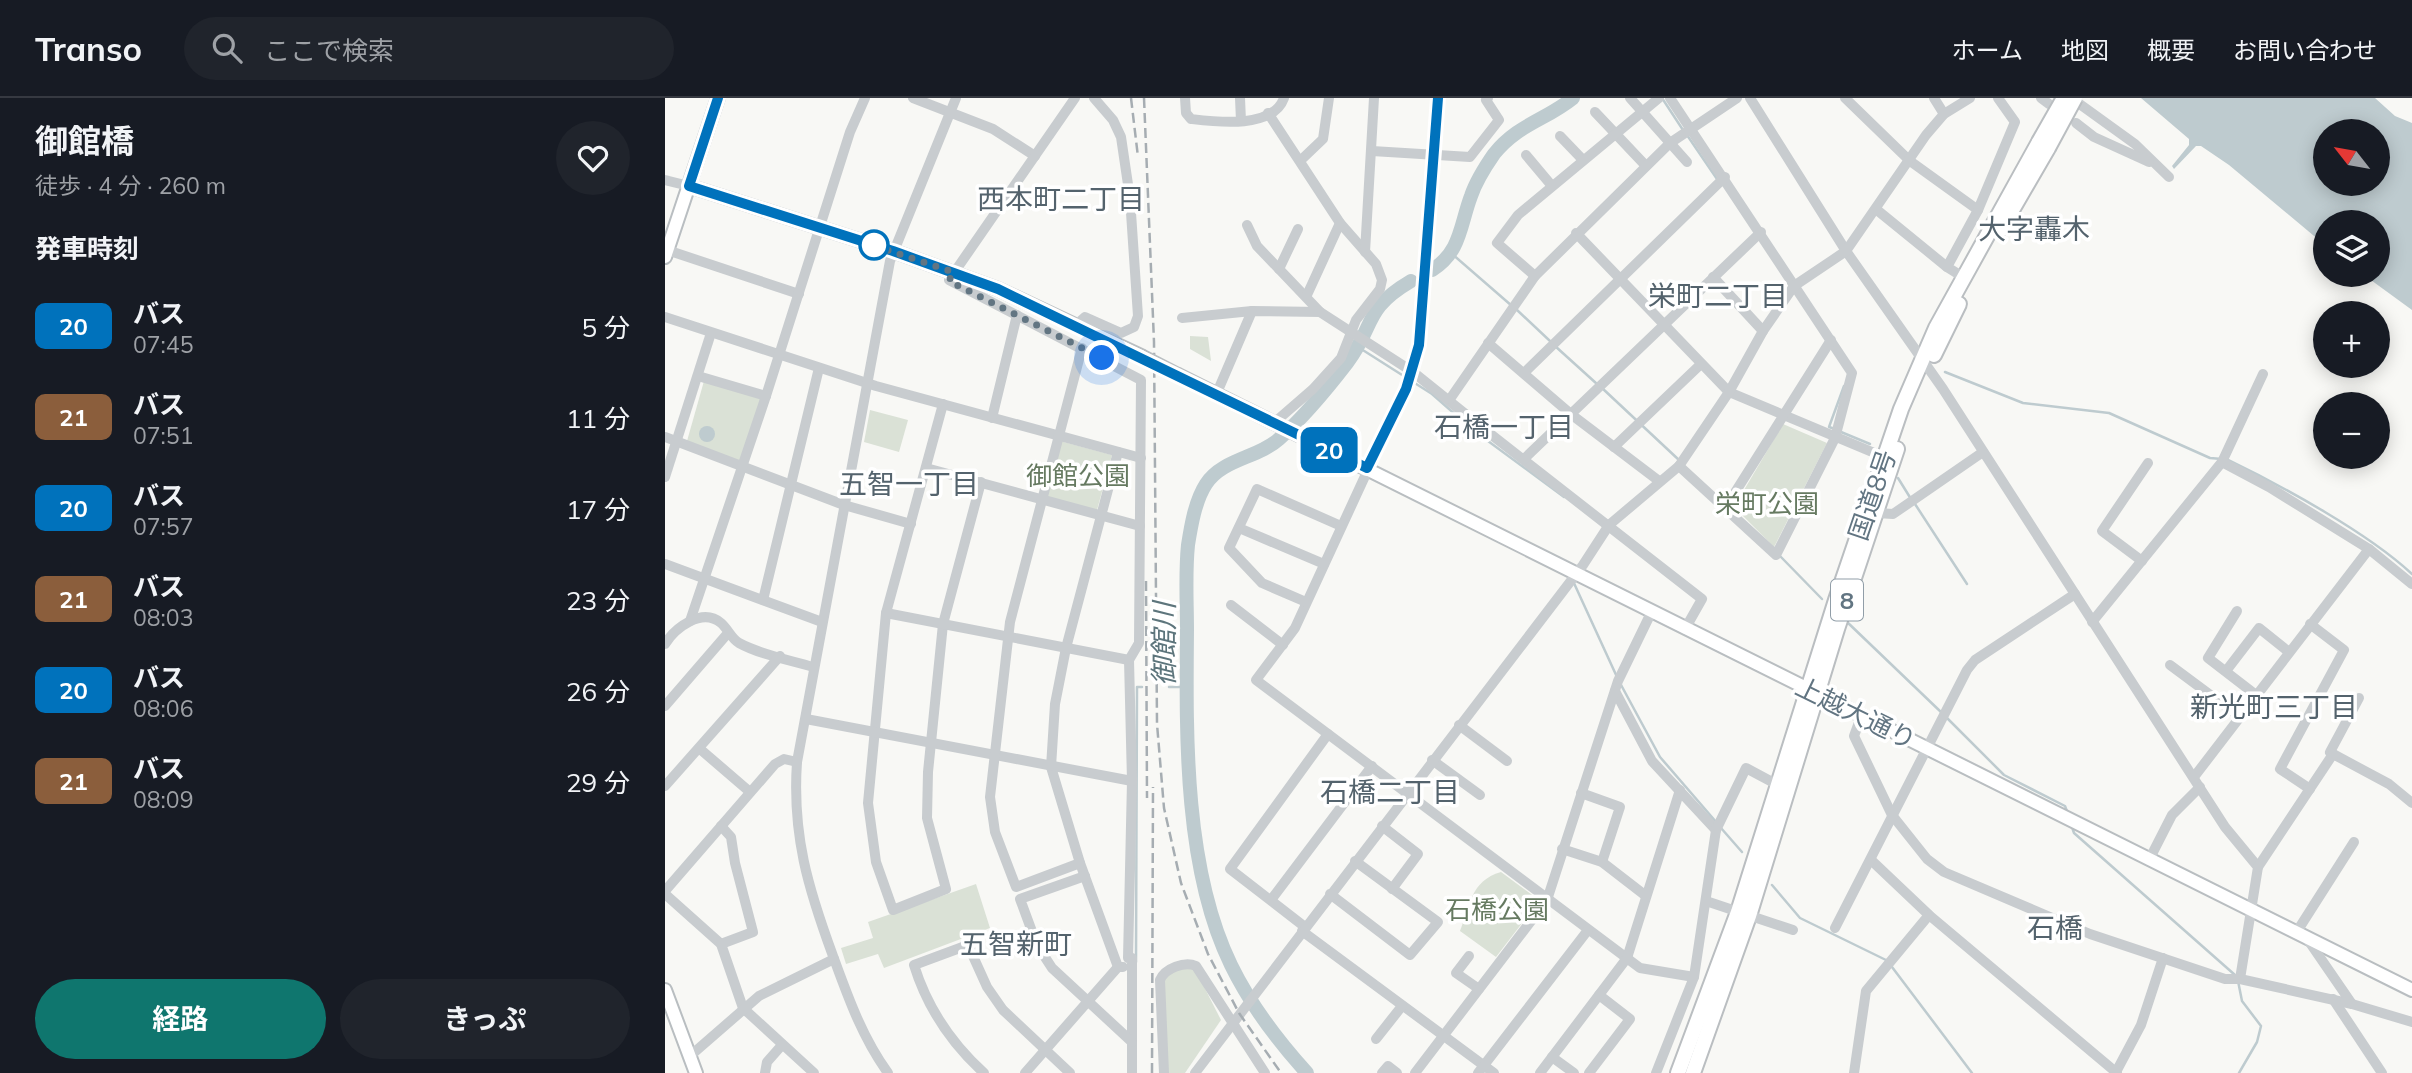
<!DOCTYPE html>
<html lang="ja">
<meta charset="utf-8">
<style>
body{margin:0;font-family:Mulish,"Noto Sans JP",sans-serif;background:#20242c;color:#f1f3f6;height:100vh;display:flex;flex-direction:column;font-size:26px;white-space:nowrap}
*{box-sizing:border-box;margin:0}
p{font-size:23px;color:#9ea1a6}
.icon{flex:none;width:38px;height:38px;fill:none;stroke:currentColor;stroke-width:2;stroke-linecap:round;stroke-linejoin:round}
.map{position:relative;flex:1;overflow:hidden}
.drawer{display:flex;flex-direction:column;background:#171b24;width:665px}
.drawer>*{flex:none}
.badge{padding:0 14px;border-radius:10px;font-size:24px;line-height:46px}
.needle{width:46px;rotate:301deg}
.fabs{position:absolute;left:1648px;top:21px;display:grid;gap:14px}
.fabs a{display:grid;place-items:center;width:77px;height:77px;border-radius:50%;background:#171b24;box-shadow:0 4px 18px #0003;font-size:35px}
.you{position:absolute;width:35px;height:35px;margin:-18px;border:5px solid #fff;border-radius:50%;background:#1a73e8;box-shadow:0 0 0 10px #1a73e833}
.map>.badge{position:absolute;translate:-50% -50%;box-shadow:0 0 0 4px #fff}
h2{padding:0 35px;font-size:26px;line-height:63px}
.round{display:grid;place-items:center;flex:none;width:74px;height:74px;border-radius:37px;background:#20242c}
.head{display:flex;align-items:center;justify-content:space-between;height:119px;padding:0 35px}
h1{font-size:33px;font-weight:700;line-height:52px}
.cta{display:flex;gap:14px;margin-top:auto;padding:14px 35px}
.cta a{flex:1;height:80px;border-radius:42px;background:#0f766e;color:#fff;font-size:28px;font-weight:700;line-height:80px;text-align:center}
.cta a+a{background:#20242c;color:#f1f3f6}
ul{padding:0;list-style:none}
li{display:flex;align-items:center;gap:21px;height:91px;padding:0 35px}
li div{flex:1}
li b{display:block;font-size:26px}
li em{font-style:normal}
li .badge{min-width:77px;font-weight:700;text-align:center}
header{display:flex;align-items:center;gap:42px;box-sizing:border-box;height:98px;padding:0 35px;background:#171b24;border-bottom:2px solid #363941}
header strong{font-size:33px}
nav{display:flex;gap:38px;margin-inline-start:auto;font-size:24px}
.search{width:490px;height:63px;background:#20242c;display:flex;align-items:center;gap:18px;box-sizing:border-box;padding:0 24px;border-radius:38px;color:#9ea1a6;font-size:26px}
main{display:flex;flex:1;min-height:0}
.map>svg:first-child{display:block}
</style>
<header>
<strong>Transo</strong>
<div class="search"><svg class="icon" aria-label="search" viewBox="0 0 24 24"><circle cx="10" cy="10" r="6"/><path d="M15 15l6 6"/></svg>ここで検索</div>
<nav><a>ホーム</a><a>地図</a><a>概要</a><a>お問い合わせ</a></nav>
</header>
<main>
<section class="drawer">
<div class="head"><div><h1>御館橋</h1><p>徒歩 · 4 分 · 260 m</p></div><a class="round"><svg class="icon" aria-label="heart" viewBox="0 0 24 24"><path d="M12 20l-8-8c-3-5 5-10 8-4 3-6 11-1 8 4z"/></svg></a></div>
<h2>発車時刻</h2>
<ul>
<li><span class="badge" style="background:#0072bc;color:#fff">20</span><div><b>バス</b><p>07:45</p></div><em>5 分</em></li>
<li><span class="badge" style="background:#8b5e3c;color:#fff">21</span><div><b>バス</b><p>07:51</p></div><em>11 分</em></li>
<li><span class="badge" style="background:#0072bc;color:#fff">20</span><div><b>バス</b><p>07:57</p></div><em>17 分</em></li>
<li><span class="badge" style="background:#8b5e3c;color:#fff">21</span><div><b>バス</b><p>08:03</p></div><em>23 分</em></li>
<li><span class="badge" style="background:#0072bc;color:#fff">20</span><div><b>バス</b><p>08:06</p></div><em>26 分</em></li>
<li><span class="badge" style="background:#8b5e3c;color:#fff">21</span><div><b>バス</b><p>08:09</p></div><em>29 分</em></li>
</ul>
<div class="cta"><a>経路</a><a>きっぷ</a></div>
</section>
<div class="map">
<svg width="1747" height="975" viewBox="0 0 1747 975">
<rect width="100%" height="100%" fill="#f8f8f5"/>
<!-- green -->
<g fill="#dae1d6">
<path d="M525 238 543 239 546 263 525 251Z"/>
<path d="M39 283 97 301 77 364 22 343Z"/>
<path d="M205 312 243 322 234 354 199 344Z"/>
<path d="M1118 326 1162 345 1109 449 1069 409Z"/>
<path d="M395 343 447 357 432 412 379 398Z"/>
<path d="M836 774 870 799 871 807 831 859 795 833C805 808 805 783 836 774Z"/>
<path d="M311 786 325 830 219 870 213 856 181 866 176 850 208 840 203 824Z"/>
<path d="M521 869 530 871 556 922 520 975H500L498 883 501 877Z"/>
</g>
<!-- water -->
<g fill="#becbcf" fill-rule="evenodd">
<path d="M1476 0H1710L1730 18 1747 25V212L1699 177H1713V124H1661V148L1564 67 1536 48H1531L1509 71 1507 68 1524 47V41ZM1661 33H1713V86H1661Z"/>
<circle cx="42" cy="336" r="8"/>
</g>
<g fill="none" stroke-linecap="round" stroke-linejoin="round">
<!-- stream -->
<g stroke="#becbcf" stroke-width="2.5">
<path d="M997 0 1018 32"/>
<path d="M1022 37 1052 81"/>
<path d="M786 155 847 208"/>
<path d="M852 212 885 243"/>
<path d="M890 248 932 286"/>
<path d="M693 249 767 296 808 332 899 399"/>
<path d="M1280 274 1358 305 1444 315 1545 360 1557 361"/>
<path d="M937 290 1014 362"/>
<path d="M1170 331 1164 329 1179 288"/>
<path d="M1176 334 1205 346"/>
<path d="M1563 362C1619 389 1703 435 1747 476"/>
<path d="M1233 380 1246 401"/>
<path d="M1250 406 1302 486"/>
<path d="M1115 458 1157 501"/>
<path d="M908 483 952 579"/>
<path d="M1181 523 1277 615"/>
<path d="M955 585 995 659 1052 725"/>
<path d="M504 589H520"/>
<path d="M1282 620 1339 677 1400 708 1403 716"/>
<path d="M1407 729 1409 735 1570 877"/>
<path d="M1056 730 1077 754"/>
<path d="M1107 787 1135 820 1223 863"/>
<path d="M471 864 472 589H477"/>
<path d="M1227 869 1307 975"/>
<path d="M1573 883 1577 903 1596 928 1592 944 1574 975"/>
</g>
<!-- river -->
<g stroke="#becbcf" stroke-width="14">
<path d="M767 172C796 154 795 127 806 98 811 83 820 69 829 56 853 26 881 22 908 0"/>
<path d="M642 975C613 943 585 906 566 867 519 771 521 637 522 532 522 504 520 476 523 447 526 428 530 403 541 386 557 361 593 360 614 341 638 320 662 291 682 265 711 227 697 212 746 183"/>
</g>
<defs>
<g id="major">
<path d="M24 88 228 153 333 191 476 258"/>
<path d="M0 159 53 0"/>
<path d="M513 277 1747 892"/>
<path d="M0 892 31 975"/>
</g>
<g id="highway">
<path d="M1336 131 1383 50"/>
<path d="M1269 257 1294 206"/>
<path d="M1013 975 1073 814 1171 502 1236 311 1271 230 1374 44"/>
<path d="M1028 975 1084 818 1172 531 1232 351"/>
</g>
</defs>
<!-- major casing -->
<use href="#major" stroke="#b9bec1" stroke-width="16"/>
<!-- highway casing -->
<use href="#highway" stroke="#babec1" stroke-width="18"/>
<!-- minor -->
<g stroke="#c8cccf" stroke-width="10">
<path d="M248 0 328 31 370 58"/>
<path d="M410 0 284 182 476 282 474 545 464 562 467 683 463 860H467V975"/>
<path d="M520 0 521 15 526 21C552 24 608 31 619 0"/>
<path d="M575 0 576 23"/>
<path d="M773 0 758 215 748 274 630 530 591 582 975 870 1029 879"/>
<path d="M965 0 1022 64"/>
<path d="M1005 0 1187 275 1170 340 1111 457 1014 368"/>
<path d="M1085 0 1181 153 1278 291 1560 729 1593 769 1575 881"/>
<path d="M1180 0 1245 63 1313 112 1282 169 1298 179"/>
<path d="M1269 0 1279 16"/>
<path d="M1376 0 1384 6"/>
<path d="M1409 2 1470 46 1504 79"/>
<path d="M930 14 981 68"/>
<path d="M603 15 675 125 711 166 717 182 715 191 691 222 676 260 648 291 610 324"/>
<path d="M1411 25 1429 39 1484 64"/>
<path d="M895 38 918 62"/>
<path d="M707 53 805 59 834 22 821 2 823 0"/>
<path d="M861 57 887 88"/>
<path d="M636 62 658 41 664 0"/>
<path d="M0 82 24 88"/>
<path d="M1212 112 1282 169"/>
<path d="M1313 112 1350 24 1333 0"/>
<path d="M582 127 592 148 655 214"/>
<path d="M911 135 1064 294 1219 359"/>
<path d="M2 152 134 196"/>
<path d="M700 154 709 0"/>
<path d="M614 171 633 131"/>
<path d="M870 178 832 145 853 117 994 0"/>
<path d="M1048 179 1098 233"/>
<path d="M642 197 675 125"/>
<path d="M0 219 211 288 476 360"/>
<path d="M517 220 587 213 655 214 748 274 819 331 1037 501 1020 531"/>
<path d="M411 227 420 219 456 235 469 229 473 218 465 100 456 39 448 22 429 0"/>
<path d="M823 245 907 317 994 383"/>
<path d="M860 274 1060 79"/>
<path d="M33 278 101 298"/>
<path d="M551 297 587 213"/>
<path d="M785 301 870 178 1005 45 1072 0"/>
<path d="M278 306 221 515 203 705 211 764 228 812 281 791 262 720 263 674 278 526 316 384"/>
<path d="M327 320 352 217"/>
<path d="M0 339 179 407 246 426"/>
<path d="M949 349 1036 266"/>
<path d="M453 354 401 550 390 606 386 669 415 765 453 869"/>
<path d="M859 361 1096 134"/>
<path d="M1557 364 1604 389 1704 451 1747 486"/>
<path d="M261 370 475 428"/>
<path d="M0 379 46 235"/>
<path d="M1059 412 1166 242"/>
<path d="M1212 415 1228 416 1318 354"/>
<path d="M574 430 659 466"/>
<path d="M1477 463 1437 433 1483 365"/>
<path d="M0 466 157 524"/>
<path d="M98 502 154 270"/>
<path d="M641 504 597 485 564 450 592 391 676 428"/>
<path d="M566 507 618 547"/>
<path d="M1572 513 1543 560 1591 597"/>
<path d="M221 515 464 562"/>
<path d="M25 523 101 298 185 34 200 0"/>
<path d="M1427 524 1557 364 1598 276"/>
<path d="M1645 526 1679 552 1615 671 1645 691"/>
<path d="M0 546C10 530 37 509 56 525 63 531 66 540 74 545 96 557 125 562 148 569"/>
<path d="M1505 567 1575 619"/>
<path d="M1561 573 1594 530 1624 554"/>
<path d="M950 593 987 663 1051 732"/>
<path d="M0 608 63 535"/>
<path d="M1196 619 1189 638 1227 717 1262 761 1279 774 1425 836 1560 881H1575L1687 906 1747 924"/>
<path d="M141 621 467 683"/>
<path d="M794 627 842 663"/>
<path d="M35 651 85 694"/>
<path d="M1668 656 1665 654 1694 600"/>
<path d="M767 662 815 697"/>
<path d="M1529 679 1704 451"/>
<path d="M0 688 115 558"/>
<path d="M916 695 955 709 937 764"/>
<path d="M717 728 753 756 727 791"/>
<path d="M897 751 937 764 981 798"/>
<path d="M1206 762 1264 817 1452 975"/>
<path d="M1484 762 1507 717 1535 689"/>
<path d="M415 765 351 789 330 734 325 699 345 524 417 250"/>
<path d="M1593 769 1668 656 1724 686 1747 705"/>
<path d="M420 778 355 801 372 847 387 870 467 944"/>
<path d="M0 793 110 666 119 661 132 664"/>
<path d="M0 796 56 846 78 910 149 975"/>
<path d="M665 796 745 857 773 824 690 763"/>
<path d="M606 802 707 668"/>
<path d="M1041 803 1128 832"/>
<path d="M640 829 565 771 663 636"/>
<path d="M1170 830 1302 572 1310 562 1410 496"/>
<path d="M637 833 829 975"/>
<path d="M1631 835 1689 744"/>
<path d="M1643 842 1687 906"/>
<path d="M56 846 88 834 70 765 66 739 56 728"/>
<path d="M804 858 791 875 814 891"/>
<path d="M1668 901 1717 975"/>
<path d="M711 941 737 908"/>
<path d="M25 958 94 898 169 861"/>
<path d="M887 959 909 975"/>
<path d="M1451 974 1476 927 1498 860"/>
<path d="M100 975 102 964 117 947"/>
<path d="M223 975C197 939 183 899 168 858 143 790 127 737 132 664L225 163 291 0"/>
<path d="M319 975C286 945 262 909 249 867L303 847 322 889 338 912 405 975"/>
<path d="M360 975 453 869H458"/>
<path d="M499 975 495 882C500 870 520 863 531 868L600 975"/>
<path d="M530 975 918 467 944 427 1014 368 1064 294 1098 233 1129 188 1181 153 1261 37 1279 16 1305 0"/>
<path d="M717 975 723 968 732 975"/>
<path d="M750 975 882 802 953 583 986 515"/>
<path d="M813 975 923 832"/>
<path d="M875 975 962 860 1015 692"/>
<path d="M924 975 965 921 934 897"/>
<path d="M991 975 1029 879 1051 732 1081 670 1113 687"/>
<path d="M1189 975 1201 893 1264 817"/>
</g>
<!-- major -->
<use href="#major" stroke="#fff" stroke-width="12"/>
<!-- highway -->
<use href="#highway" stroke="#fff" stroke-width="14"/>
<!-- rail -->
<g stroke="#a6adb2" stroke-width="2.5" stroke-dasharray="10 5" stroke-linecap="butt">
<path d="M466 0 473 59"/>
<path d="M479 0 489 244 492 626 499 710 516 785 543 856 574 915 616 975"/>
<path d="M481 483 482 700"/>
<path d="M487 975 488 689"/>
</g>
<defs>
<path id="major-bridge" d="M476 258 513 277"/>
<g id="highway-bridge">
<path d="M1374 44 1399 0"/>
<path d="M1383 50 1410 0"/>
</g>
</defs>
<!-- major-bridge casing -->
<use href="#major-bridge" stroke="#b9bec1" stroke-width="16" stroke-linecap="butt"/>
<!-- highway-bridge casing -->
<use href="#highway-bridge" stroke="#babec1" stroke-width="18" stroke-linecap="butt"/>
<!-- major-bridge -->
<use href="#major-bridge" stroke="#fff" stroke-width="12"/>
<!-- highway-bridge -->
<use href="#highway-bridge" stroke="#fff" stroke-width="14"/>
</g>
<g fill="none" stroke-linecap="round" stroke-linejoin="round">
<defs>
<path id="line" d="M53 0 24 88 228 153 333 191 702 370 741 291 754 247 773 0"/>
</defs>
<!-- line casing -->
<use href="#line" stroke="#fff" stroke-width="16"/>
<!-- line -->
<use href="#line" stroke="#0072bc" stroke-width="10"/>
<!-- walk -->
<path stroke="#627582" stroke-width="7" stroke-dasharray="0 12.6" d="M209 147 198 144 288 174 284 183 437 260"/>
</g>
<!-- markers -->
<circle fill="#fff" stroke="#0072bc" stroke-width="3.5" cx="209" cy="147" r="14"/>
<g text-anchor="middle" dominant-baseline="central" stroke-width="7" stroke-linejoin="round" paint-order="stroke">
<!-- shield labels -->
<rect fill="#fff" stroke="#919ea8" stroke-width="2" x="1166" y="481.5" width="32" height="41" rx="5"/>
<g font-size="24" font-weight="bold" fill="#627582">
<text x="1182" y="502">8</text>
</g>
<!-- park labels -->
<g font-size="26" fill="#667a61" stroke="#fff">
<text x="413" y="377">御館公園</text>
<text x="1102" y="405">栄町公園</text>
<text x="832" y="811">石橋公園</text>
</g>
<!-- street labels -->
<g font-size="26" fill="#627582" stroke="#fff">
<text transform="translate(1207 397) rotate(-71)">国道8号</text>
<text transform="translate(1191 615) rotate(26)">上越大通り</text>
</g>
<!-- neighbourhood labels -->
<g font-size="28" fill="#54636d" stroke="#fff">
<text x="396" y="100">西本町二丁目</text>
<text x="1369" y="130">大字轟木</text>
<text x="1053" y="197">栄町二丁目</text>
<text x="839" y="328">石橋一丁目</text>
<text x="244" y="385">五智一丁目</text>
<text x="1609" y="608">新光町三丁目</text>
<text x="725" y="693">石橋二丁目</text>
<text x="1390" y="829">石橋</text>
<text x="351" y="845">五智新町</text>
</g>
<!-- water labels -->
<g font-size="28" font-style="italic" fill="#5d757c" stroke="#fff">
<text transform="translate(498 546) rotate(-90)">御館川</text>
</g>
</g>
</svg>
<div class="fabs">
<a><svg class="needle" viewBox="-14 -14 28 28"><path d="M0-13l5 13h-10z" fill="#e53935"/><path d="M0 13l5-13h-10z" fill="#9ea1a6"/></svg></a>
<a><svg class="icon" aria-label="layers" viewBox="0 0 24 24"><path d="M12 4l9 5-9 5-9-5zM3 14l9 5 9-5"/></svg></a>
<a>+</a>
<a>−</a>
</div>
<div class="you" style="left:437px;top:260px"></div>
<b class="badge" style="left:664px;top:352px;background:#0072bc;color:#fff">20</b>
</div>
</main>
